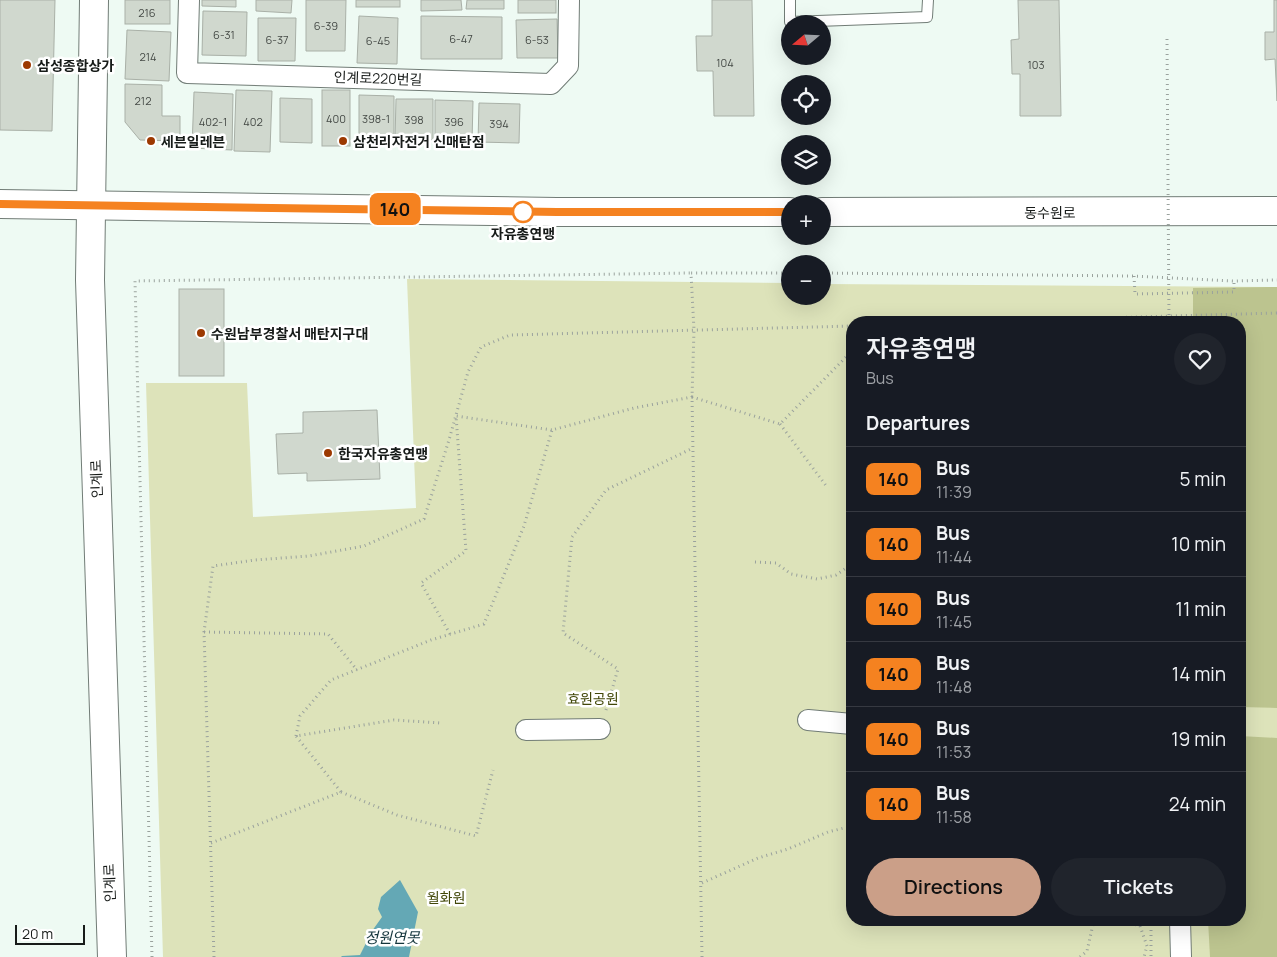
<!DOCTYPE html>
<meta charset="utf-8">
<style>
body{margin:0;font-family:Manrope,"Noto Sans KR",sans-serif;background:#20242c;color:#f1f3f6;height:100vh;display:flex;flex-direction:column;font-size:19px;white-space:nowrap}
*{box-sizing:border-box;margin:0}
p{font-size:16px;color:#9ea1a6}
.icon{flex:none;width:28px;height:28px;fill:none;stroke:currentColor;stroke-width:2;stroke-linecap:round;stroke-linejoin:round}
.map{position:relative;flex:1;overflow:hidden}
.details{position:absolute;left:846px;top:316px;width:400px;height:610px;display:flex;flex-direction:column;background:#171b24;border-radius:20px;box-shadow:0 5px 20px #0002}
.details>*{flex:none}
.badge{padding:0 10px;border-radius:8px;font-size:18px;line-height:32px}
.needle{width:32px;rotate:251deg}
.controls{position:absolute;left:781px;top:15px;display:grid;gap:10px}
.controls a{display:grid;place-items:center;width:50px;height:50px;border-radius:50%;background:#171b24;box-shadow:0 5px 20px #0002;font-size:25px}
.scale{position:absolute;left:15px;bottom:12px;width:70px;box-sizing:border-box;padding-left:5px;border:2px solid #171b19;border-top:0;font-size:14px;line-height:18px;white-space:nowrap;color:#171b19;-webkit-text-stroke:4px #fff;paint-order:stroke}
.map>.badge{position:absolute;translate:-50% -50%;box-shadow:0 0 0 2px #fff}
h2{padding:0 20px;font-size:19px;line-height:45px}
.round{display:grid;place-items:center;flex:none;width:52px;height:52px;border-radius:26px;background:#20242c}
.overview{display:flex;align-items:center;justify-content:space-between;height:85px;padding:0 20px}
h1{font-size:24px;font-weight:600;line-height:38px}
.cta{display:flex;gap:10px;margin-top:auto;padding:10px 20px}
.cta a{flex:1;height:58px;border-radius:30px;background:#cb9f88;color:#111;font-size:20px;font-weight:600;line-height:58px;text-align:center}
.cta a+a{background:#20242c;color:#f1f3f6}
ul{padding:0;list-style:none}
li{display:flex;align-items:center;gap:15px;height:65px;padding:0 20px;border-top:1px solid #363941}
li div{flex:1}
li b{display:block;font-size:19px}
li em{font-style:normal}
li .badge{min-width:55px;font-weight:700;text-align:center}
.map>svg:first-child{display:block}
</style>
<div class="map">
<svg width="1277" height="957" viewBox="0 0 1277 957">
<rect width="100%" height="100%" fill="#eefaf3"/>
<!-- green -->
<path fill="#dde3ba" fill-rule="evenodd" d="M407 279 790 283V296H822L823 284 1277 287V957H163L146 383H247L253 517 416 508ZM852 322H1240V920H852Z"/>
<!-- forest -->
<g fill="#bcc48f">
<path d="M1277 287V708L1240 707V322H1193V288Z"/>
<path d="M1240 736 1277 738V957H1210L1208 920H1240Z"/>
</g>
<!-- water -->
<path fill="#64a8b5" d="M400 880 418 912 409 957H341L342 956 360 955 372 931 382 917 378 909 381 897Z"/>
<!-- building -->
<g fill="#d0d8ce" stroke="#a9b0a7">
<path d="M0 0H55L52 131 0 130Z"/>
<rect x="125" y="0" width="45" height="24"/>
<path d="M202 0H236V7L202 6Z"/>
<path d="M256 0H292L291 13 256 11Z"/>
<path d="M306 0H346L345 51H306Z"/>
<rect x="356" y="0" width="44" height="7"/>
<path d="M421 0H461L462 10 421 11Z"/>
<path d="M467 0H504V9H466Z"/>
<rect x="518" y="0" width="38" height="13"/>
<path d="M712 0H752L754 116H714L713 71H697L696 36H712Z"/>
<path d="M1018 0H1059L1061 116H1020V74H1012L1011 40 1019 39Z"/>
<path d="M1274 0H1277V101L1275 59 1265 60V32H1274Z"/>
<path d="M203 11 247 12 246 56 202 55Z"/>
<path d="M359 16 398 18 397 64 357 63Z"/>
<path d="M421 16 502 17V59H421Z"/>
<path d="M258 18H296L295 61H258Z"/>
<path d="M557 19 558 58H517L516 20Z"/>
<path d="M127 30 171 32 169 81 125 79Z"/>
<path d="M125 84 162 85V116H180V141L140 140 125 122Z"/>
<path d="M236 90 272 91 270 152 234 151Z"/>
<rect x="322" y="90" width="28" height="56"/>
<path d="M194 92 233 94 232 150 192 148Z"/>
<path d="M359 95 394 96V141H359Z"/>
<path d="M280 98 312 99V143L280 142Z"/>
<path d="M396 99H433V140L395 139Z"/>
<path d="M435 100 473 101 472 142 435 141Z"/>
<path d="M479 103 520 104 519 143 478 142Z"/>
<rect x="179" y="289" width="45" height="87"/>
<path d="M377 410 380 479 307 481V473L278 474 276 434 303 433V412Z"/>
</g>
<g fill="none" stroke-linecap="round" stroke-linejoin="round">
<defs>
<path id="lane" d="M790 0V22L927 17 928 0"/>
<g id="street">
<path d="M189 0 187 73 551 84 568 66 569 0"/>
<path d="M808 720 852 724"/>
<path d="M526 730 600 729"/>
<path d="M1180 920 1181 957"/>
</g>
<g id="secondary">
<path d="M94 0 90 280 112 957"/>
<path d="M0 204 557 212H790"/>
<path d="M822 212 1277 211"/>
</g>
</defs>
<!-- lane casing -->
<use href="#lane" stroke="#717c76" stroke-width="12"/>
<!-- street casing -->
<use href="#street" stroke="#717c76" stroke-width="22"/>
<!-- secondary casing -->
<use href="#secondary" stroke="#717c76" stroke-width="30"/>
<!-- path -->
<g stroke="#9aa29d" stroke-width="3" stroke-dasharray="1 4" stroke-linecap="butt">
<path d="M822 273 1134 276 1234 281 1277 280"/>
<path d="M1134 276 1135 294 1234 292V281"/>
<path d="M961 322 1277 313"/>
<path d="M1081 322 1084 319 1085 322"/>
<path d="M780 424 827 487"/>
<path d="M755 562 776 563 791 574 817 579 836 575 852 564"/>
<path d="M204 632 328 634 357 670"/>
<path d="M450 634 421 583 466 551 456 416 552 430"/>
<path d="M606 710 618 669 563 633 572 537 606 490 693 448"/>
<path d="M296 736 300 716 331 680 431 640 484 624 524 526 552 430 634 408 692 397 694 330 691 273H790"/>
<path d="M341 792 397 815 476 836 493 770"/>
<path d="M211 843 341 792 296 736 394 720 441 723"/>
<path d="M702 883 758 858 788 849 828 832 852 826"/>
<path d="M1121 920 1140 926 1147 946 1144 957"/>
<path d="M1151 920V957"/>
<path d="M152 957 135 281 691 273"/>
<path d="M214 957 204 632 213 566 255 560 309 556 364 546 424 519 449 440 468 372 481 347 510 335 852 326"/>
<path d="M702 957 692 397 780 424 852 351"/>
<path d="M1080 957 1087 951 1094 920"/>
</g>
<!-- lane -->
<use href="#lane" stroke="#fff" stroke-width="10"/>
<!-- street -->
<use href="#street" stroke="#fff" stroke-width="20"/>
<!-- secondary -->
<use href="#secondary" stroke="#fff" stroke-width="28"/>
<!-- path-bridge -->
<path stroke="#9aa29d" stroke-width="3" stroke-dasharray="1 4" stroke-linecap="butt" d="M1167 39 1169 322"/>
</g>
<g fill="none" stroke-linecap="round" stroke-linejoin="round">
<defs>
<path id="line" d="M0 204 557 212H790"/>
</defs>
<!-- line casing -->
<use href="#line" stroke="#fff" stroke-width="11"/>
<!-- line -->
<use href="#line" stroke="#f58220" stroke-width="8"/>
</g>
<!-- markers -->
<g fill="#9c3901" stroke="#fff" stroke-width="2">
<circle cx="27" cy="65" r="5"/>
<circle cx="151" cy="141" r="5"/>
<circle cx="343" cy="141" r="5"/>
<circle cx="201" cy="333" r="5"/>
<circle cx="328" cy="453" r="5"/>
</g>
<circle fill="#fff" stroke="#f58220" stroke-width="2.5" cx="523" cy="212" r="10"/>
<g text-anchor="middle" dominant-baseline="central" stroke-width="5" stroke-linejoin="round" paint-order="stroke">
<!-- number labels -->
<g font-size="11" fill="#454a46">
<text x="147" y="12">216</text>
<text x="326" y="25">6-39</text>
<text x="224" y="34">6-31</text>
<text x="461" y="38">6-47</text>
<text x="277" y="39">6-37</text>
<text x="537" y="39">6-53</text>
<text x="378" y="40">6-45</text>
<text x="148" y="56">214</text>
<text x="725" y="62">104</text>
<text x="1036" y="64">103</text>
<text x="143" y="100">212</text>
<text x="336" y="118">400</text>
<text x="376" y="118">398-1</text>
<text x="414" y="119">398</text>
<text x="213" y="121">402-1</text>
<text x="253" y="121">402</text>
<text x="454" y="121">396</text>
<text x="499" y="123">394</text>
</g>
<!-- poi labels -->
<g font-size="14" font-weight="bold" fill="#171b19" stroke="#fff" text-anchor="start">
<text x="37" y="65">삼성종합상가</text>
<text x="161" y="141">세븐일레븐</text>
<text x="353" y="141">삼천리자전거 신매탄점</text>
<text x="211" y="333">수원남부경찰서 매탄지구대</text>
<text x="338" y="453">한국자유총연맹</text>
</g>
<!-- street labels -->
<g font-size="14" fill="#171b19" stroke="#fff">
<text transform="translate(378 78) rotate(2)">인계로220번길</text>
<text x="1050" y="212">동수원로</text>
<text transform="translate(96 479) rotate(-92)">인계로</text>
<text transform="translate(109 883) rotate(-92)">인계로</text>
</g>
<!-- stop labels -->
<g font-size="14" font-weight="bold" fill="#171b19" stroke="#fff">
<text x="523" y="233">자유총연맹</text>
</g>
<!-- park labels -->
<g font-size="14" fill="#424809" stroke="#fff">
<text x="593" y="698">효원공원</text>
<text x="446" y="897">월화원</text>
</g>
<!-- water labels -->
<g font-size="15" font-style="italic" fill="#14353c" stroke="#fff">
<text x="392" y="937">정원연못</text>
</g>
</g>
</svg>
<div class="controls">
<a><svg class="needle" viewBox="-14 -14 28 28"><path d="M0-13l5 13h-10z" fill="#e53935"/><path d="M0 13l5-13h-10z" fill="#9ea1a6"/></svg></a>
<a><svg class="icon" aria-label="locate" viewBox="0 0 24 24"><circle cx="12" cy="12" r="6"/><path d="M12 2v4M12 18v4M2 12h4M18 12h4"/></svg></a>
<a><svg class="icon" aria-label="layers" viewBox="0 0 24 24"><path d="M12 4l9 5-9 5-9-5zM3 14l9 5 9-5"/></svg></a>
<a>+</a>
<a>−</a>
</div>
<div class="scale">20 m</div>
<b class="badge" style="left:395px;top:209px;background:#f58220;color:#111">140</b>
<section class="details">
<div class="overview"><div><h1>자유총연맹</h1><p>Bus</p></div><a class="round"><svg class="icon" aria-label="heart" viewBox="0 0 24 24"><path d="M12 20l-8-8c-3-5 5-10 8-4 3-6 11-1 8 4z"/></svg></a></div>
<h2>Departures</h2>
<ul>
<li><span class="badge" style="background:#f58220;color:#111">140</span><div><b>Bus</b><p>11:39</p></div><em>5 min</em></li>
<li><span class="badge" style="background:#f58220;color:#111">140</span><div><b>Bus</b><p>11:44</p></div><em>10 min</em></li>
<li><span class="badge" style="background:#f58220;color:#111">140</span><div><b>Bus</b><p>11:45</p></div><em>11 min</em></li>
<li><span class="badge" style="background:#f58220;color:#111">140</span><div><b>Bus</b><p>11:48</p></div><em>14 min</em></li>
<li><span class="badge" style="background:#f58220;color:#111">140</span><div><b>Bus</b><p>11:53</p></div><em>19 min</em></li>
<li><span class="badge" style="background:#f58220;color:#111">140</span><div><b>Bus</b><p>11:58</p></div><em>24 min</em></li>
</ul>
<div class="cta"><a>Directions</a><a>Tickets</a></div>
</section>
</div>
